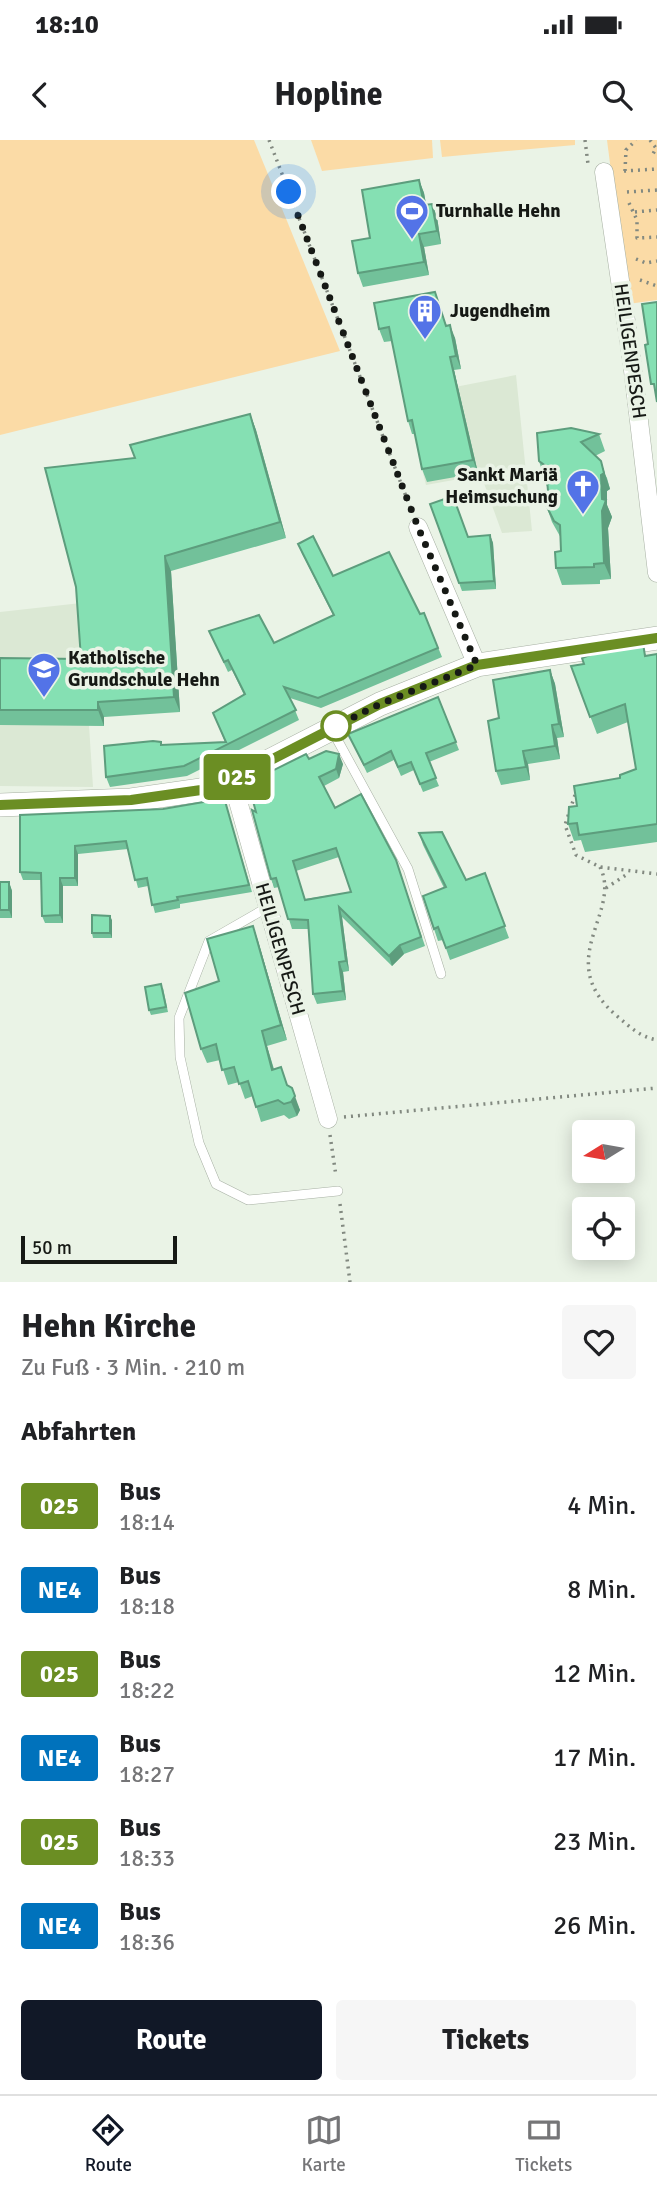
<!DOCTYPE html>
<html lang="de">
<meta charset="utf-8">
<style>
body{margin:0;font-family:Signika,sans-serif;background:#f6f6f6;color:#202124;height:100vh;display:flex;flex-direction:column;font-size:26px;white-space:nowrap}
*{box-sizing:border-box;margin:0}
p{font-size:23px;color:#757577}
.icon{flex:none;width:38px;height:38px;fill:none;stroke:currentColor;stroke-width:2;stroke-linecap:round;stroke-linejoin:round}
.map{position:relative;height:1142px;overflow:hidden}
.panel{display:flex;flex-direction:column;background:#fff;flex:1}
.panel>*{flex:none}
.badge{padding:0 14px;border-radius:5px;font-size:24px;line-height:46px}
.needle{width:46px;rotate:259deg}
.tools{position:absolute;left:572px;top:980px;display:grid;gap:14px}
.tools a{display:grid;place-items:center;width:63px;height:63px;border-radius:7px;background:#fff;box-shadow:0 4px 18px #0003;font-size:35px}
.scale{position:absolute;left:21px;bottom:18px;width:156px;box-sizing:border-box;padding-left:7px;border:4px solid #161915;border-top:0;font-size:19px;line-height:24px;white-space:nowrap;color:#161915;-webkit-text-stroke:5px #eaf3e6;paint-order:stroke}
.you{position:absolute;width:35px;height:35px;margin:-18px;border:5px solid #fff;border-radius:50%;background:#1a73e8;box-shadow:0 0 0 10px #1a73e833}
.map>.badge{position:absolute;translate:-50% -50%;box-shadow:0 0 0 4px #fff}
h2{padding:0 21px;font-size:26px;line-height:63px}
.round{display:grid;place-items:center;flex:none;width:74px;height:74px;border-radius:7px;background:#f6f6f6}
.summary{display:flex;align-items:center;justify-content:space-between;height:119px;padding:0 21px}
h1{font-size:33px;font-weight:800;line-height:52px}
.cta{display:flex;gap:14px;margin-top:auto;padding:14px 21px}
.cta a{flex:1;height:80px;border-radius:7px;background:#111827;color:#fff;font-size:28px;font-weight:800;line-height:80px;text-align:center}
.cta a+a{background:#f6f6f6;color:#202124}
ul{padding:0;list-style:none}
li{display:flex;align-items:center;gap:21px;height:84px;padding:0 21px}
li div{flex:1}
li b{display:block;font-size:26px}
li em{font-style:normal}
li .badge{min-width:77px;font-weight:700;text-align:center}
.status{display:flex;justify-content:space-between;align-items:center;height:49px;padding:0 35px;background:#fff;direction:ltr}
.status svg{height:19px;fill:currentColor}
header{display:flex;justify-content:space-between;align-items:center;height:91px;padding:0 21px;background:#fff;font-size:32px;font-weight:800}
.tab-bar{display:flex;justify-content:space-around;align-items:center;height:98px;border-top:2px solid #e0e0e0;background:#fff;font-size:19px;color:#757577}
.tab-bar a{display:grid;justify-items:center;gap:4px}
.tab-bar .selected{color:#111827}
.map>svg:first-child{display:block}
</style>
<div class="status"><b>18:10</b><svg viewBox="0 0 49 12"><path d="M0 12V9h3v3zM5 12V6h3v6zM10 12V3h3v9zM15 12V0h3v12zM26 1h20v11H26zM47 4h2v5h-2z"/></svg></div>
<header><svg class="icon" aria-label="back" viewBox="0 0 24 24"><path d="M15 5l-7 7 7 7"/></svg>Hopline<svg class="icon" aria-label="search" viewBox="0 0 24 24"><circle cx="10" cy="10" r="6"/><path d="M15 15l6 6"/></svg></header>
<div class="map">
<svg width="657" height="1142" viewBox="0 0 657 1142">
<rect width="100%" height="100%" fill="#eaf3e6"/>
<!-- built -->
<g fill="#dbe8d4">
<path d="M516 235 532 391 502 393 481 335 426 345 404 257Z"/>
<path d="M81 463 93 647 0 646V472Z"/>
</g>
<!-- green -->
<g fill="#fbdba6">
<path d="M0 0H254L340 211 0 295Z"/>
<path d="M311 0H432L433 18 322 31Z"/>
<path d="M440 0H575V5L442 17Z"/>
<path d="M607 0H657V160L628 164Z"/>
</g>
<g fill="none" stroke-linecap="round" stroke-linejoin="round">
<defs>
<g id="service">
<path d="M332 590 408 729 441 834"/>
<path d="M268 767 209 801 179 878 180 917 199 1003 216 1044 248 1060 338 1051"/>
</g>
<g id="minor">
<path d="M604 32 632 222 657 433"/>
<path d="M418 387 477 525"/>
<path d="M232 640 328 979"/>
</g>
<path id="tertiary" d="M0 665 131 660 201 650 232 640 380 564 477 525 657 498"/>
</defs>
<!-- service casing -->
<use href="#service" stroke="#a7b0a3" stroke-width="10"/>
<!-- minor casing -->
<use href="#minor" stroke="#a7b0a3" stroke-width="19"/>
<!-- tertiary casing -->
<use href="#tertiary" stroke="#a7b0a3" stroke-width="24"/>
<!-- path -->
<g stroke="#828980" stroke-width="3.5" stroke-dasharray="2 5" stroke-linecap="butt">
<path d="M269 0 412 372"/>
<path d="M585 0 588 24"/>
<path d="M650 0 656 8 652 16"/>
<path d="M624 31 657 29"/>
<path d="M625 31 626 10 636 0"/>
<path d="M627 52 657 50"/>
<path d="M629 63 637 80V98L657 97"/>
<path d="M635 72 657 70"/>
<path d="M636 119 646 123 657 121"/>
<path d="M640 140 657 146"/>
<path d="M575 655 565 685 576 715 600 727 657 734"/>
<path d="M600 727C623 773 551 820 617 876 630 887 640 897 657 900"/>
<path d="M606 748 629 733"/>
<path d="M344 977 657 948"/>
<path d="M330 995 336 1036"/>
<path d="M340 1064 350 1142"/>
</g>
<!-- service -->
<use href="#service" stroke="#fff" stroke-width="9"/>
<!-- minor -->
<use href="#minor" stroke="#fff" stroke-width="18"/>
<!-- tertiary -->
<use href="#tertiary" stroke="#fff" stroke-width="23"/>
</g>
<!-- wall -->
<g fill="#72c19a" fill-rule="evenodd">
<path d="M419 40 424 53 426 65 432 64 437 77 441 104 424 107 429 135 363 147 358 133 370 98Z"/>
<path d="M440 165 446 186 455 198 461 229 454 230 478 333 427 342 422 329 415 294H412L408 281 392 201 384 202 379 189Z"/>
<path d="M250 274 256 290 286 398 171 431 180 572 104 577V586L0 585V518L81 519 135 318Z"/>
<path d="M599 294 605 311 595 316 607 338 610 349 607 351V365L612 377 608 388 611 439 600 440V444L562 445 556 428 561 411V398L552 382 546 365 549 363 548 350 539 321Z"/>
<path d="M430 364 468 397 490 395 493 403 496 449 462 451Z"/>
<path d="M298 404 333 436 420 474 424 473 442 517 321 568 290 558 299 580 187 636 110 647 106 637 162 605 225 602 213 573 244 555 232 530 228 532 209 491 274 503 333 475 302 414Z"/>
<path d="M657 514V702L585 712 581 700 574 701 568 684 577 666 636 629 628 582 597 594 571 526Z"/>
<path d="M550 530 555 544 564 597 557 598 560 619 528 624 530 640 501 645 496 631 499 578Z"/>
<path d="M438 557 459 610 429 622 439 646 423 652 414 630 401 636 394 620 367 633 348 594Z"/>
<path d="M309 619 343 624 339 638 324 646 335 668 396 720 425 806 404 814 392 826 342 777 349 831 343 832 346 860 317 864 313 854 309 789H292L279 747 274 748 271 739 256 672ZM339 717 351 752 305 759 296 731Z"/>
<path d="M225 661 252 752 180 764V768L155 773 148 746 138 748 128 709 78 714V746H63V783H45L42 776V740H23L20 732V675L163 669Z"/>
<path d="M419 693 466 740 485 733 509 798 450 820 443 800 438 801 434 789 444 748 423 705Z"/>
<path d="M0 742H9L12 751V778H0Z"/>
<path d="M112 780V798H93L92 793Z"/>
<path d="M253 786 258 801 287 900 267 906 274 929 288 946 300 970 297 976 289 979 284 975 261 982 253 956 245 959 239 942 228 945 220 920 207 923 201 909 219 841Z"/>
<path d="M163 848 168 872 151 875 149 870Z"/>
</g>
<!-- shaded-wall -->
<g fill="#5d9d7d">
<path d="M419 40 424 53 429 79 424 65Z"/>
<path d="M432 64 437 77 441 104 437 91Z"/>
<path d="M419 94 424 107 429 135 424 122Z"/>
<path d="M450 185 455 198 461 229 456 216Z"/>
<path d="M450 217 454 230 478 333 473 320Z"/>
<path d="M250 274 256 290 286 398 280 382Z"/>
<path d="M601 321 610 349 607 351V365L612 377 608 388 611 439 604 423Z"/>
<path d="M490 395 493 403 496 449 494 441Z"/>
<path d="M165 416 171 431 180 572 174 557Z"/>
<path d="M550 530 555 544 564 597 559 584Z"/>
<path d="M98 562 104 577V586L98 570Z"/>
<path d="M552 585 557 598 560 619 555 606Z"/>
<path d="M523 611 528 624 530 640 526 627Z"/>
<path d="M339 614 343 624 339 638 336 629Z"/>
<path d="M75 706 78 714V746L75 738Z"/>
<path d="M60 738 63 746V783L60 775Z"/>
<path d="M9 742 12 751V778L9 770Z"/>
<path d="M339 767 342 777 349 831 346 821Z"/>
<path d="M110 776 112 780V798L110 793Z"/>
<path d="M253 786 258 801 287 900 281 885Z"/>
<path d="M400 805 404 814 392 826 389 816Z"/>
<path d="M339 822 343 832 346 860 343 851Z"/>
<path d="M262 891 267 906 278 945 272 930Z"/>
<path d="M292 948 300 970 297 976 291 962Z"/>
</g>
<!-- building -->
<g fill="#85e0b3" stroke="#5d9d7d" stroke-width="2" fill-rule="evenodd">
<path d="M419 40 424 65 432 64 437 91 419 94 424 122 358 133 352 101 370 98 362 50Z"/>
<path d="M435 152 446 186 450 185 456 216 450 217 473 320 422 329 412 280 408 281 389 187 379 189 374 163Z"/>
<path d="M657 162V262L654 244H651L645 205 648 204 642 164Z"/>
<path d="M250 274 280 382 165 416 174 557 98 562V570H0V518L81 519 76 447 45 328 135 318 130 305Z"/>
<path d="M571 288 599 294 581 302 601 321 604 333 601 335 602 359 606 360 602 371 604 423 594 424V427L556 428 555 412 561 411 560 385 554 381 546 365 549 363 547 339 544 337 547 327 539 321 537 293Z"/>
<path d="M453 356 468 397 490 395 494 441 459 443 430 364Z"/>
<path d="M313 396 333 436 389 412 420 474 424 473 438 508 318 558 284 547 296 570 184 626 106 637 104 606 153 601 161 602V605L226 602 213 573 245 554 228 520 224 522 209 491 259 475 274 503 334 475 298 404Z"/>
<path d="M643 503 645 516 657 514V684L579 695 577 683 568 684 569 667 577 666 574 646 620 638V635L636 629 625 564 590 577 571 526 584 524 582 518 609 508Z"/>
<path d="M550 530 559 584 552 585 555 606 523 611 526 627 496 631 488 581 499 578 493 540Z"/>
<path d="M438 557 456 602 426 613 436 638 420 644 411 622 398 627 391 611 364 625 348 594Z"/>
<path d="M326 611 339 614 336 629 319 637 335 668 361 654 396 720 421 797 400 805 389 816 339 767 346 821 339 822 343 851 313 854 308 780 288 779 276 738 271 739 252 670 256 672 248 643 306 614 309 619ZM336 708 351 752 305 760 293 721Z"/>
<path d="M221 659 225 661 249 745 177 757 178 760 152 765 147 738 135 740 126 701 75 706V738H60V775L42 776 41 733 20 732V675L163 669Z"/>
<path d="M442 692 466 740 485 733 505 786 446 808 438 787 434 789 423 756 446 747 419 693Z"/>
<rect x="0" y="742" width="9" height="28"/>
<path d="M92 775 110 776V793H92Z"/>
<path d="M253 786 281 885 262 891 272 930 281 927 287 945 292 948 295 956 291 962 284 964 278 960 256 967 248 941 239 944 234 927 222 930 216 904 201 909 185 853 219 841 207 799Z"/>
<path d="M161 844 166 867 149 870 145 847Z"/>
</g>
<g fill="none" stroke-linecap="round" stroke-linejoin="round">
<defs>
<path id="line" d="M0 665 131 660 201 650 232 640 380 564 477 525 657 498"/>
</defs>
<!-- line casing -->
<use href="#line" stroke="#fff" stroke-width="16"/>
<!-- line -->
<use href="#line" stroke="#6b8e23" stroke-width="10"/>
<!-- walk -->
<path stroke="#161915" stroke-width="7" stroke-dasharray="0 12.6" d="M289 52 418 387 477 525 380 564 336 586"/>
</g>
<!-- icons -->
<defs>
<symbol id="stadium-pin" viewBox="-11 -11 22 30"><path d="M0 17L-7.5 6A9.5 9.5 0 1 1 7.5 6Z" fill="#5373e7" stroke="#eaf3e6"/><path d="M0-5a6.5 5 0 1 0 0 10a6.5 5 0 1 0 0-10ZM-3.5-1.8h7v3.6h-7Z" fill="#fff"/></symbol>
<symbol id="building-pin" viewBox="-11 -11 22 30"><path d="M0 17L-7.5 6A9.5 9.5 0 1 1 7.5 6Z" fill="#5373e7" stroke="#eaf3e6"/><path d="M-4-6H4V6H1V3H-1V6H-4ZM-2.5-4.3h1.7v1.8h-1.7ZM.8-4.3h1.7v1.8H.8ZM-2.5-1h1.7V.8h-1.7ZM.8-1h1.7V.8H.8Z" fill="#fff"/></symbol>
<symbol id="church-pin" viewBox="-11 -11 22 30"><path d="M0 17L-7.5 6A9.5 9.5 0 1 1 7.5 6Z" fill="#5373e7" stroke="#eaf3e6"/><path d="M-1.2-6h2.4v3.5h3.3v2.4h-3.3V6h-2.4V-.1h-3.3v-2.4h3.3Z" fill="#fff"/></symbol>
<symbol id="school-pin" viewBox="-11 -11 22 30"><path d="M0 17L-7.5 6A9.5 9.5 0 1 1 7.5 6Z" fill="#5373e7" stroke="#eaf3e6"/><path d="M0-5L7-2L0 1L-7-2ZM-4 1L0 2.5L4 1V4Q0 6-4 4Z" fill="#fff"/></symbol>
</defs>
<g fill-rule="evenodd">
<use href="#stadium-pin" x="393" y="52" width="38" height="52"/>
<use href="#building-pin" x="406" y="152" width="38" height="52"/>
<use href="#church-pin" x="564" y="327" width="38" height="52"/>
<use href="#school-pin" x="25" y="510" width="38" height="52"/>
</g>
<!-- markers -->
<circle fill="#fff" stroke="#6b8e23" stroke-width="3.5" cx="336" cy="586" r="14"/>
<g text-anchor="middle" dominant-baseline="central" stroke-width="7" stroke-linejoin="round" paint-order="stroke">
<!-- poi labels -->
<g font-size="19" font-weight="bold" fill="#161915" stroke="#eaf3e6" text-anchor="start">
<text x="436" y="71">Turnhalle Hehn</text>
<text x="450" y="171">Jugendheim</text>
<text x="558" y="335" text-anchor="end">Sankt Mariä<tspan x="558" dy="22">Heimsuchung</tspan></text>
<text x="68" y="518">Katholische<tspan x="68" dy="22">Grundschule Hehn</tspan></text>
</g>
<!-- street labels -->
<g font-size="19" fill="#161915" stroke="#eaf3e6">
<text transform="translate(630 211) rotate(82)">HEILIGENPESCH</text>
<text transform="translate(280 809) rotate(74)">HEILIGENPESCH</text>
</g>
</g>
</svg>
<div class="tools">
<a><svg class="needle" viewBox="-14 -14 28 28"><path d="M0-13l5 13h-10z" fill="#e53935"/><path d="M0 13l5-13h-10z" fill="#757577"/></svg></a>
<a><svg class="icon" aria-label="locate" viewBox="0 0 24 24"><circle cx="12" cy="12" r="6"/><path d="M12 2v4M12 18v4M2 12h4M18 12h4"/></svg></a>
</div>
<div class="scale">50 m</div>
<div class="you" style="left:289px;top:52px"></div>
<b class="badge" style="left:237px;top:637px;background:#6b8e23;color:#fff">025</b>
</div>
<section class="panel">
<div class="summary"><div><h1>Hehn Kirche</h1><p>Zu Fuß · 3 Min. · 210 m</p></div><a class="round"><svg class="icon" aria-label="heart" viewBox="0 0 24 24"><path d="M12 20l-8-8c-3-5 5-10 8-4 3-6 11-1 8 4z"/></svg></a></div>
<h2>Abfahrten</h2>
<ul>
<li><span class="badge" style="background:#6b8e23;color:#fff">025</span><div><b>Bus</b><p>18:14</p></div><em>4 Min.</em></li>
<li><span class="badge" style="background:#0072bc;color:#fff">NE4</span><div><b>Bus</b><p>18:18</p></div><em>8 Min.</em></li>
<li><span class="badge" style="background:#6b8e23;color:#fff">025</span><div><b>Bus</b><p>18:22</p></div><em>12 Min.</em></li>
<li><span class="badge" style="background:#0072bc;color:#fff">NE4</span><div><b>Bus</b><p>18:27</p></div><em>17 Min.</em></li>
<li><span class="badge" style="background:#6b8e23;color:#fff">025</span><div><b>Bus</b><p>18:33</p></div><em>23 Min.</em></li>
<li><span class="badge" style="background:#0072bc;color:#fff">NE4</span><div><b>Bus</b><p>18:36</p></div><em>26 Min.</em></li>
</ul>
<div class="cta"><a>Route</a><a>Tickets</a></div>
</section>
<nav class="tab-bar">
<a class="selected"><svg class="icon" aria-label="directions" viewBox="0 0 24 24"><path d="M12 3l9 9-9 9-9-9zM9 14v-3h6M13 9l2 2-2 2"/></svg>Route</a>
<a><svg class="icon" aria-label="map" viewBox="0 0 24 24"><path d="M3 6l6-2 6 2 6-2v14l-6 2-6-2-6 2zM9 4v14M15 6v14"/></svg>Karte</a>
<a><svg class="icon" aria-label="tickets" viewBox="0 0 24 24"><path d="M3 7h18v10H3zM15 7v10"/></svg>Tickets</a>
</nav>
